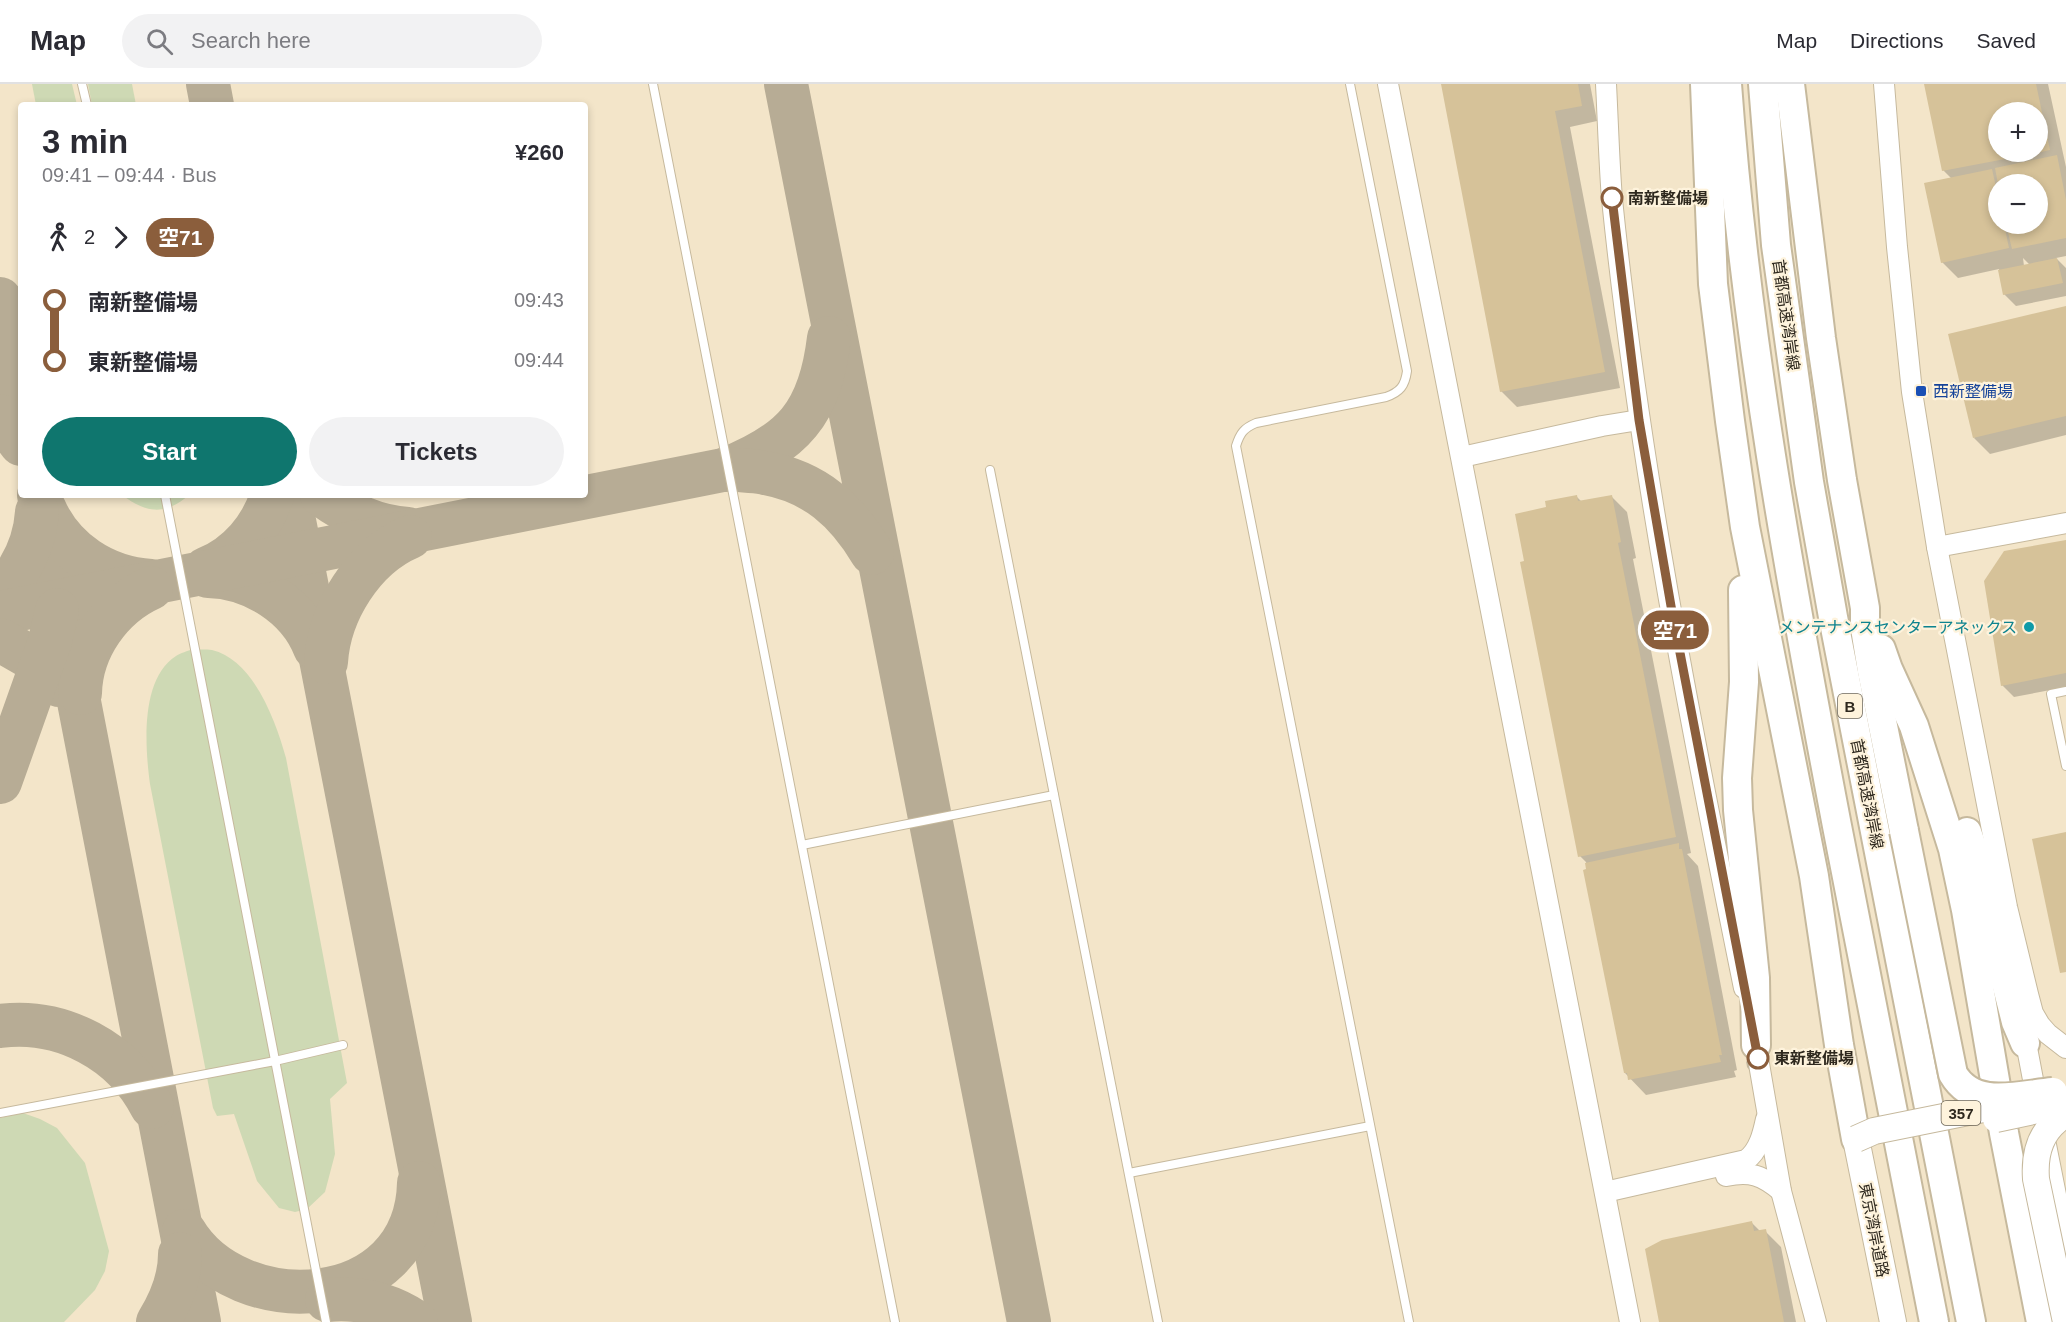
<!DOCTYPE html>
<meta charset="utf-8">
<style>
body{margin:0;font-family:Arial,"Noto Sans JP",sans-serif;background:#f2f2f3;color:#2b2b33;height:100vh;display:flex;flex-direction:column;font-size:22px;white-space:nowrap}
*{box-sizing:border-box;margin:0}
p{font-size:20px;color:#7c7c81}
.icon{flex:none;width:33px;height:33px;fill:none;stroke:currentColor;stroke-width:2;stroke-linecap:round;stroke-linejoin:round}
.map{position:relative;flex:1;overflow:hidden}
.drawer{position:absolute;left:18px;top:18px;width:570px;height:396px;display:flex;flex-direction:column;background:#fff;border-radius:6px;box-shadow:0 3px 9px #0003}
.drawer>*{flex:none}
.badge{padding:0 12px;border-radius:20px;font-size:21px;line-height:39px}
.controls{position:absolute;left:1988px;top:18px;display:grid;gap:12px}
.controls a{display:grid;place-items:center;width:60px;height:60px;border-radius:50%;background:#fff;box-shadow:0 3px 9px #0003;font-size:30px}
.map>.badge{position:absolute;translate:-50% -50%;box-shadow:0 0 0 3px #fff}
.legs{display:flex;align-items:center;gap:9px;height:66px;padding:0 24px;font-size:20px}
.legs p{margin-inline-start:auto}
.head{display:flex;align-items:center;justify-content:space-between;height:102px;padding:0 24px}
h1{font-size:33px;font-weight:600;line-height:45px}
.action{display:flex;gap:12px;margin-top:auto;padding:12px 24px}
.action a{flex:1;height:69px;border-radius:36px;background:#0f766e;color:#fff;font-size:24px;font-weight:600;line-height:69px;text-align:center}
.action a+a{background:#f2f2f3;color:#2b2b33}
ul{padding:0 24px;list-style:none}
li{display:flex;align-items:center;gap:21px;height:60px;font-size:22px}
li i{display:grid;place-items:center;width:9px;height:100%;margin:0 8px;background:currentColor}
li i::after{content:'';width:15px;height:15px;margin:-8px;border:4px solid;border-radius:50%;background:#fff}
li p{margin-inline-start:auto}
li:first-child i{background:linear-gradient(#0000 50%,currentColor 0)}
li:last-child i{background:linear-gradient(currentColor 50%,#0000 0)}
header{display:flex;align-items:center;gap:36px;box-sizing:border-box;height:84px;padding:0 30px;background:#fff;border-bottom:2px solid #e1e1e2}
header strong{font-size:28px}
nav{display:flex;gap:33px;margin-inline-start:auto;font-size:21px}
.search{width:420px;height:54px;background:#f2f2f3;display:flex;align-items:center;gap:15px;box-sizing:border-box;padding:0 21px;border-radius:33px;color:#7c7c81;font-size:22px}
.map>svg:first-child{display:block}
</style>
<header>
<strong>Map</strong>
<div class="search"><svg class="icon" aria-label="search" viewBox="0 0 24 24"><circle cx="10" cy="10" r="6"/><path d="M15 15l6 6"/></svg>Search here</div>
<nav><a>Map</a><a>Directions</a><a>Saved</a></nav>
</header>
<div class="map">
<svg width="2066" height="1238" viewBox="0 0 2066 1238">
<rect width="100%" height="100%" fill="#f3e5c9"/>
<!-- green -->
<g fill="#ced9b4">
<path d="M32 0H72L77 21H36Z"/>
<path d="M88 0H132L136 21H92Z"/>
<path d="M122 411H189C165 432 146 429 122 411Z"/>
<path d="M193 565C199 566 206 565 212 566 254 576 276 638 286 674L347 999 330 1015 335 1070 325 1108 307 1125 295 1128 279 1124 257 1097 234 1030 217 1032 213 1024 150 700C145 663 140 595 176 572 180 569 188 567 193 565Z"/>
<path d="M23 1029 40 1035 57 1044 85 1079 109 1167 105 1187 95 1206 64 1238H0V1034Z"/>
</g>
<!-- shadow -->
<g fill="#0003" fill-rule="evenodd">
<path d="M1442 0H1590L1597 37 1570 43 1620 304 1517 323 1501 307Z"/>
<path d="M1929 0H2048L2066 83V172L2056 174 2066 184V212L2016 222 2004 210 1999 185 1958 194 1942 178 1952 95 1943 86ZM1998 28H2037V68H1998ZM1998 100H2037V140H1998ZM2023 174 2030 181 2024 182Z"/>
<path d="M2066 223V351L1990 370 1974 354Z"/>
<path d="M1923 299 1928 302 1929 309 1924 306Z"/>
<path d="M1576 412 1582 418 1611 412 1627 428 1636 474 1633 475 1691 769 1687 770 1698 782 1737 986 1734 987 1736 993 1646 1011 1625 989 1588 787 1586 778 1580 772 1526 479 1548 425Z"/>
<path d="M2066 458V603L2014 613 2002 601Z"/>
<path d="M1746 977 1750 980V987L1747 983Z"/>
<path d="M1752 1139 1761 1148 1765 1147 1781 1163 1796 1238H1660Z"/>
</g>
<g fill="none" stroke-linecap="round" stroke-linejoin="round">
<!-- taxiway -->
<g stroke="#b7ac95" stroke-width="44">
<path d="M208 0 212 21"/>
<path d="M786 0 1029 1238"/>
<path d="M0 215 21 323"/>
<path d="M0 332 21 360"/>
<path d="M724 386C793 359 820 330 829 254"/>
<path d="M39 411 199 1238"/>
<path d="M289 411 450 1238"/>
<path d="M322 411C348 430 376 443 408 445"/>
<path d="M44 424C63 467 104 494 151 497"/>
<path d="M206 485C238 472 262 444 272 411"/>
<path d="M208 492C253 493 299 522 315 564"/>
<path d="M0 510C22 486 35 460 37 428"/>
<path d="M0 529 728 385C740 387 753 386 765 389 815 398 846 426 872 469"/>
<path d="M0 556 30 573 59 601"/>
<path d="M326 578C329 528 363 473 410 453"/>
<path d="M80 609C81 564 111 522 151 504"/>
<path d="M0 698 50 557 57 526"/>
<path d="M0 942C62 934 124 967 152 1023"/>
<path d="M184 1147C238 1238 416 1230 419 1099"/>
<path d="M327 1216C359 1213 389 1220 416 1238"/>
<path d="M158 1238C171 1217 180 1194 180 1170"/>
</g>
</g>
<!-- building -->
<g fill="#d6c299">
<path d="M1441 0H1578L1582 22 1555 27 1605 288 1500 308Z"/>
<path d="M1924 0H2036L2050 66 2037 69V28H1998V68L2037 69 1942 87Z"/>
<path d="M2057 71 2066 116V154L2012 165 2006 140H2037V100H1998L1995 84Z"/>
<path d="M1992 85 1998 112V140H2004L2009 164 1941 179 1924 99Z"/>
<path d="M2057 174 2063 199 2003 211 1998 186Z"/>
<path d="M2066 222V332L1973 354 1948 250Z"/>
<path d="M1577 411 1578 417 1612 411 1621 458 1618 459 1676 753 1578 773 1520 478 1524 477 1515 430 1546 423 1545 417Z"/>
<path d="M2066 456V589L2001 602 1984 497 2004 467Z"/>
<path d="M2066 748V888L2060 889 2032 755Z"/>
<path d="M1679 759V765H1682L1722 971H1719L1721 978 1628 996 1627 989H1624L1583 786 1586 785 1585 779Z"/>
<path d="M1752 1137 1754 1147 1766 1145 1784 1238H1659L1645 1165 1662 1156Z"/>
</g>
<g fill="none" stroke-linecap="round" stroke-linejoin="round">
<defs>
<g id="service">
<path d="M82 0 87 21"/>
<path d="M653 0 895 1238"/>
<path d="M1350 0 1407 287C1405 302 1400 308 1386 313L1256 339C1244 344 1240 349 1236 362L1409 1238"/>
<path d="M990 386 1158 1238"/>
<path d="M165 411 326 1238"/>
<path d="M2066 607 2051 610 2066 682"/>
<path d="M802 761 1054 711"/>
<path d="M0 1029 275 977 343 961"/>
<path d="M1129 1089 1370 1042"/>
</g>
<g id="tertiary">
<path d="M1388 0 1630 1238"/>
<path d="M1606 0C1608 38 1609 77 1612 115 1639 380 1691 643 1744 904"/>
<path d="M1884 0 1897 163 1912 308 1937 463 2007 823 2028 910 2033 929 2040 941 2048 950 2066 964"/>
<path d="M1462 373 1602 342 1639 336"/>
<path d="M1937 463 2066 439"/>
<path d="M2024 948 2038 1022"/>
<path d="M1754 951 1781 1107 1816 1238"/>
<path d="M2044 1051 2066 1161"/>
<path d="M1726 1092C1750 1087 1762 1091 1781 1107"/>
<path d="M1605 1108 1746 1076C1759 1067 1763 1049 1766 1035"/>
</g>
<path id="trunk" d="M1856 1055 1893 1238"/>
<g id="motorway">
<path d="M1705 0 1713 200 1730 337 1745 443 1814 792 1839 961 1856 1055"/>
<path d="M1727 0C1745 250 1790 496 1837 742 1870 908 1902 1073 1934 1238"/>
<path d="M1763 0 1776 161 1809 398 1833 533 1971 1238"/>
<path d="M1790 0 1821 254 1842 396 1865 524V544L1872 587 1904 747"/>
<path d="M1743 506 1744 598 1737 694 1738 726 1755 894 1756 961"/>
<path d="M1881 565 1888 585 1914 642 1953 765 1966 826 2004 1049 2041 1238"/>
<path d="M1967 748 1971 760 2016 938 2025 959"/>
</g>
</defs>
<!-- service casing -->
<use href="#service" stroke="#c6b99d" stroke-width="10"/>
<!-- tertiary casing -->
<use href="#tertiary" stroke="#c6b99d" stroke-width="22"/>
<!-- trunk casing -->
<use href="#trunk" stroke="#c6b99d" stroke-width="28"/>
<!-- motorway casing -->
<use href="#motorway" stroke="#c6b99d" stroke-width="32"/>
<!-- service -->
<use href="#service" stroke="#fff" stroke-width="8"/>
<!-- tertiary -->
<use href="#tertiary" stroke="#fff" stroke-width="20"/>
<!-- trunk -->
<use href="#trunk" stroke="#fff" stroke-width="26"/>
<!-- motorway -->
<use href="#motorway" stroke="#fff" stroke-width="28"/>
<defs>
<g id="trunk-bridge">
<path d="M1996 1035 2066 1020"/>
<path d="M1856 1055 1874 1047 2013 1019"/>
<path d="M2066 1238 2036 1095C2034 1068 2041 1045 2066 1030"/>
</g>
<path id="motorway-bridge" d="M1904 747 1953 990C1974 1026 2018 1011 2053 1008"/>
</defs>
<!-- trunk-bridge casing -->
<use href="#trunk-bridge" stroke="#c6b99d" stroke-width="28" stroke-linecap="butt"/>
<!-- motorway-bridge casing -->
<use href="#motorway-bridge" stroke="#c6b99d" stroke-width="32" stroke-linecap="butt"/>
<!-- trunk-bridge -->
<use href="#trunk-bridge" stroke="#fff" stroke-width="26"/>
<!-- motorway-bridge -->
<use href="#motorway-bridge" stroke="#fff" stroke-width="28"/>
</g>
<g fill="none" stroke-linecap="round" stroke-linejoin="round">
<defs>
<path id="line-1" d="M1612 114 1639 336 1671 522 1758 974"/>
</defs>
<!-- line-1 casing -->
<use href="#line-1" stroke="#fff" stroke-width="14"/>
<!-- line-1 -->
<use href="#line-1" stroke="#8b5e3c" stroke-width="9"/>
</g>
<!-- markers -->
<g fill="#fff" stroke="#8b5e3c" stroke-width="3">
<circle cx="1612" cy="114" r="10"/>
<circle cx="1758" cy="974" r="10"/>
</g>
<rect fill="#1a4fb4" stroke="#fef3dc" stroke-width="2" x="1915" y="301" width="12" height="12" rx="3"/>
<circle fill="#0f9aa8" stroke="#fef3dc" stroke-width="2" cx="2029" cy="543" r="6"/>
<g text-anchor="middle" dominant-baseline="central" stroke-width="4.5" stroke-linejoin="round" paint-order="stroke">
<!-- shield labels -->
<g fill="#fef3dc" stroke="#6c6557" stroke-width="1.5">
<rect x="1838" y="610" width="24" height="24" rx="4.5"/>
<rect x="1941.5" y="1017" width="39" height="24" rx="4.5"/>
</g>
<g font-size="15" font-weight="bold" fill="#2e281e">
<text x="1850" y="622">B</text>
<text x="1961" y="1029">357</text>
</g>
<!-- stop labels -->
<g font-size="16" font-weight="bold" fill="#2e281e" stroke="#fef3dc" text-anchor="start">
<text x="1628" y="114">南新整備場</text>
<text x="1774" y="974">東新整備場</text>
</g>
<!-- street labels -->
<g font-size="16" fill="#2e281e" stroke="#fef3dc">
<text transform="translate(1786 231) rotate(82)">首都高速湾岸線</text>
<text transform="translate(1867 710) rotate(79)">首都高速湾岸線</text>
<text transform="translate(1874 1146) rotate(79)">東京湾岸道路</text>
</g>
<!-- transit labels -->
<g font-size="16" fill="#164399" stroke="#fef3dc" text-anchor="start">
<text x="1933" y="307">西新整備場</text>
</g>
<!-- culture labels -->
<g font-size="16" fill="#0d838f" stroke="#fef3dc" text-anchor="end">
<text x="2017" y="543">メンテナンスセンターアネックス</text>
</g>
</g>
</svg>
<div class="controls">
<a>+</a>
<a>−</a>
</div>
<b class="badge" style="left:1675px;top:546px;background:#8b5e3c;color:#fff">空71</b>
<section class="drawer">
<div class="head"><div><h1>3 min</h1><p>09:41 – 09:44 · Bus</p></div><b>¥260</b></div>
<div class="legs"><svg class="icon" aria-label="walk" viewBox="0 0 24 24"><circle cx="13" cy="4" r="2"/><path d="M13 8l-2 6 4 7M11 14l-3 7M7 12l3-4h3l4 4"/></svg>2<svg class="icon" aria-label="forward" viewBox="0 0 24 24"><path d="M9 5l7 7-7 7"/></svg><b class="badge" style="background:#8b5e3c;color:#fff">空71</b></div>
<ul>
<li><i style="color:#8b5e3c"></i><b>南新整備場</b><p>09:43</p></li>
<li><i style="color:#8b5e3c"></i><b>東新整備場</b><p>09:44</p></li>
</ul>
<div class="action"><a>Start</a><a>Tickets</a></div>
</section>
</div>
